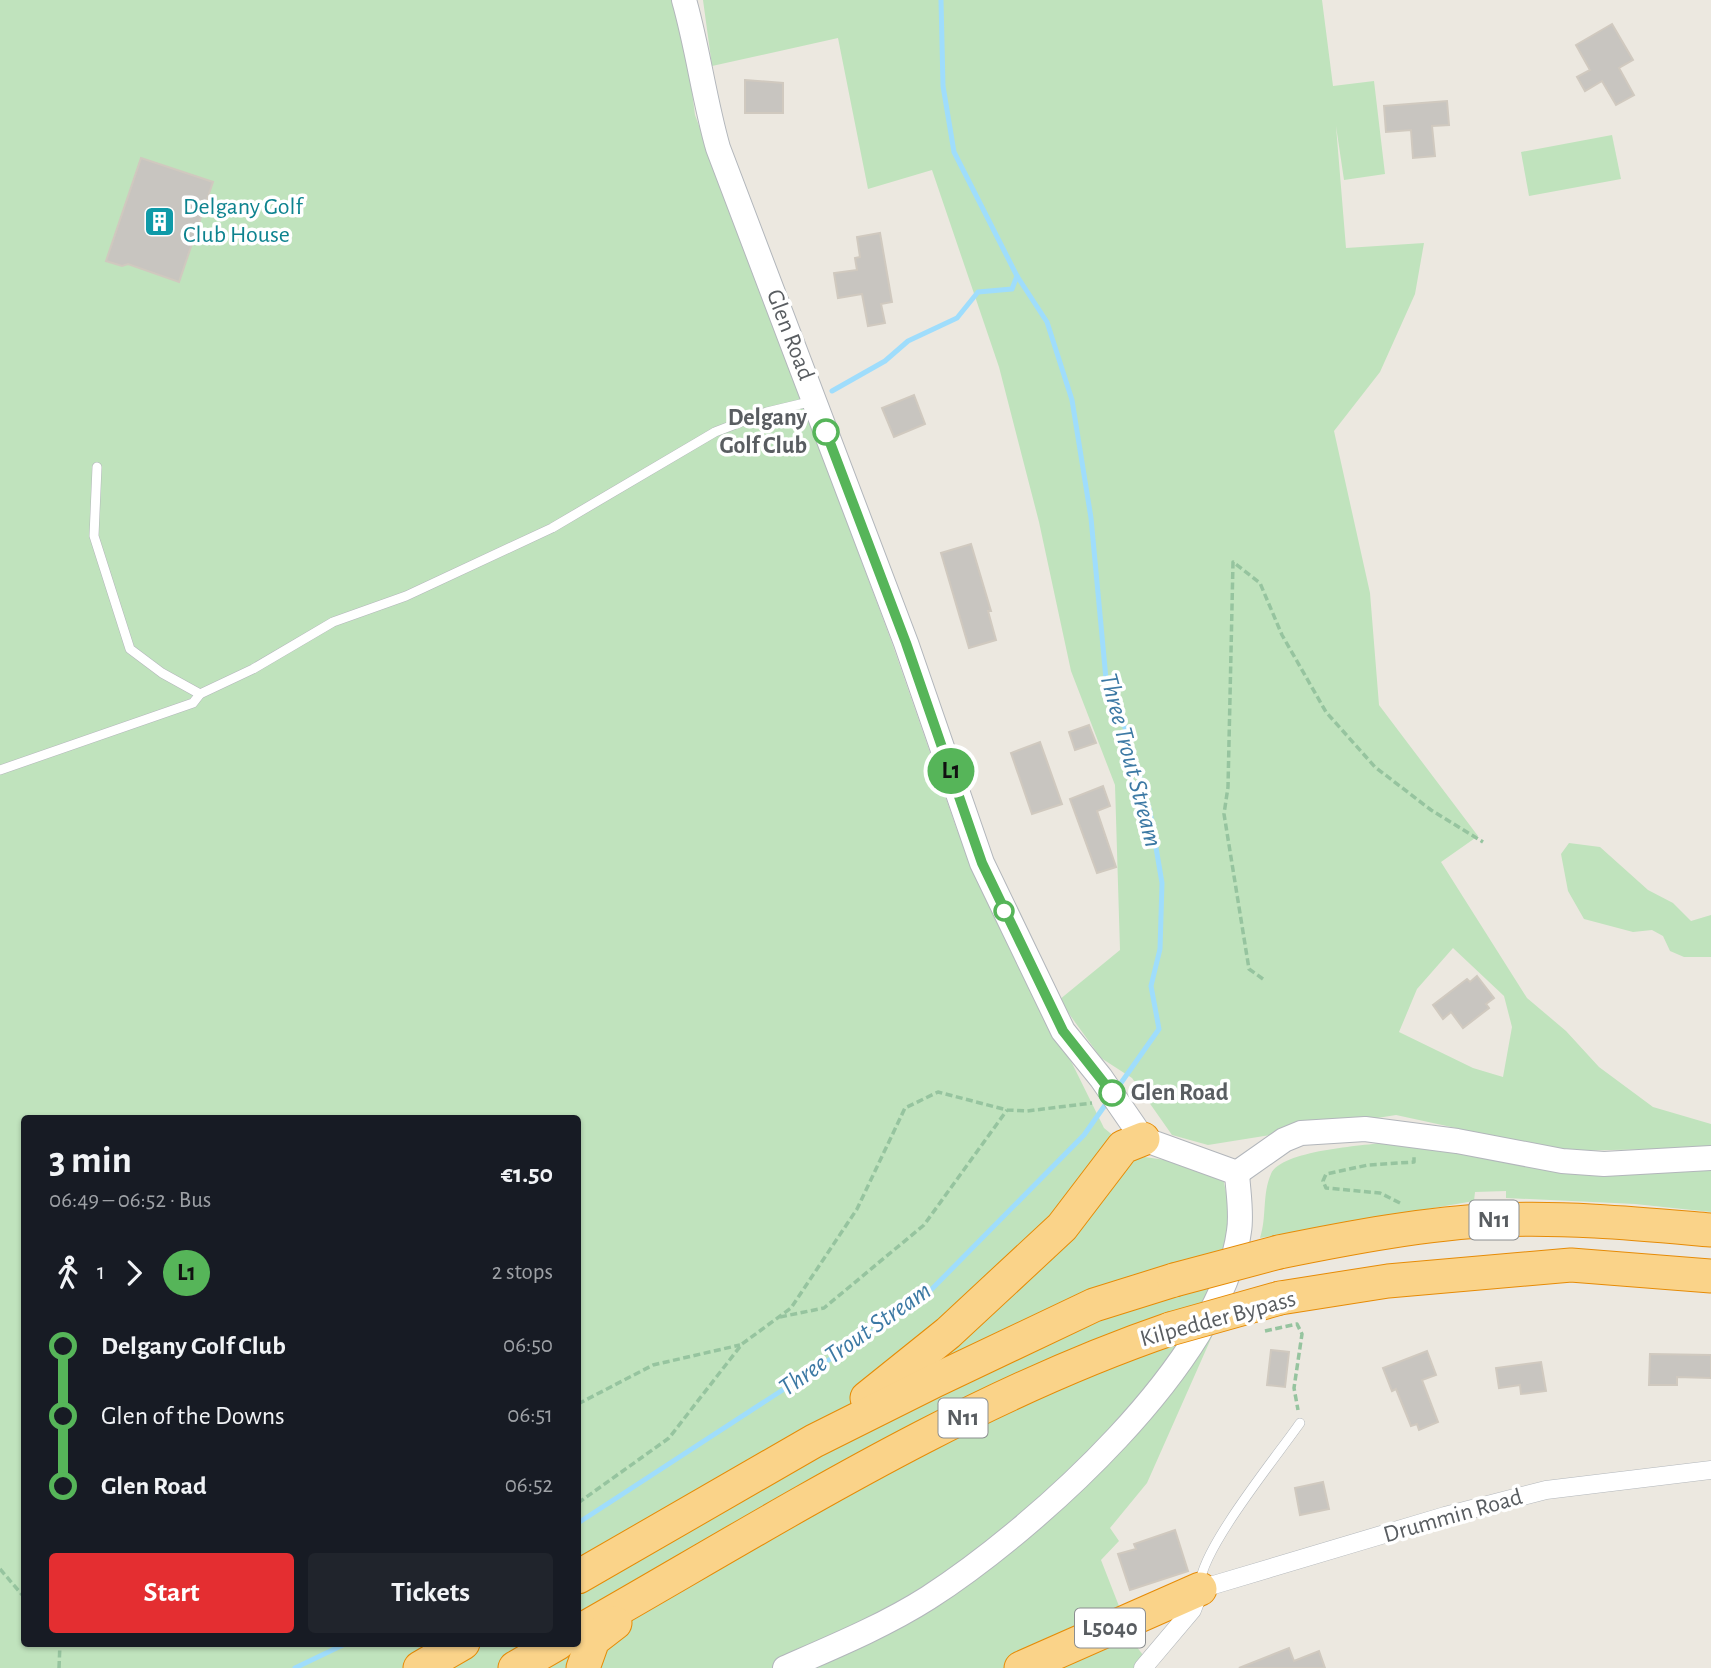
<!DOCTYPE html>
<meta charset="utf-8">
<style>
body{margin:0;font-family:"Alegreya Sans",sans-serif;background:#20242c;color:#f1f3f6;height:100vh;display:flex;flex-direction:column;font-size:26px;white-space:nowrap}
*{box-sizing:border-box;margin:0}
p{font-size:23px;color:#9ea1a6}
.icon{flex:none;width:38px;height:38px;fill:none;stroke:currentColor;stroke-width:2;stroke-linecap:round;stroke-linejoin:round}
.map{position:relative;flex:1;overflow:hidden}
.drawer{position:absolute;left:21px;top:1115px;width:560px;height:532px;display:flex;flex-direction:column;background:#171b24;border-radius:7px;box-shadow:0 2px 5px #0004}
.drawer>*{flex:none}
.badge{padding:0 14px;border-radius:23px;font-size:24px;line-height:46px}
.map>.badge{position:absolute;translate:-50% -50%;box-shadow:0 0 0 4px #fff}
.legs{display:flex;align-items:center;gap:10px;height:77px;padding:0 28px;font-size:23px}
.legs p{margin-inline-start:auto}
.head{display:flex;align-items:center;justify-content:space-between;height:119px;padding:0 28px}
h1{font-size:38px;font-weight:700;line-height:52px}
.action{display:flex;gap:14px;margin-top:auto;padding:14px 28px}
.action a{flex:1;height:80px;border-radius:7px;background:#e42e31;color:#fff;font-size:28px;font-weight:700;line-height:80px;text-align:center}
.action a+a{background:#20242c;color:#f1f3f6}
ul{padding:0 28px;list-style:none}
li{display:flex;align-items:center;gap:24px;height:70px;font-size:26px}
li i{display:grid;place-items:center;width:10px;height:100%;margin:0 9px;background:currentColor}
li i::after{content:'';width:18px;height:18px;margin:-9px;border:5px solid;border-radius:50%;background:#171b24}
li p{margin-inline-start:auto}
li:first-child i{background:linear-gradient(#0000 50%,currentColor 0)}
li:last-child i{background:linear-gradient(currentColor 50%,#0000 0)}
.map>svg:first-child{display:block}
</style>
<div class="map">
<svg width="1711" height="1668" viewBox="0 0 1711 1668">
<rect width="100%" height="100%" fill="#ece8e0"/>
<!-- green -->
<g fill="#c0e3bd" fill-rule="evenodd">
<path d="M0 0H672L686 44 695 115 892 643 957 830 1104 1128 1138 1156 1179 1162 1223 1178 1234 1230 1201 1337 1213 1334 1147 1483 1110 1528 1119 1541 1101 1560 1133 1642 1153 1668H0ZM24 1118H578V1643H24Z"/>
<path d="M703 0H1322L1333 86 1374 81 1385 174 1344 180 1336 126 1346 248 1424 243 1415 294 1380 372 1334 431 1370 593 1379 705 1478 836 1441 862 1527 998 1566 1031 1599 1067 1653 1107 1711 1124V1148L1561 1151 1396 1115 1208 1145 1172 1135 1132 1078 1101 1058 1059 1000 1120 950 1115 785 1071 671 1039 522 999 367 932 170 868 189 838 38 712 66ZM1453 948 1504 996 1512 1027 1503 1077 1473 1068 1399 1032 1417 989Z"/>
<path d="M1612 135 1621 179 1529 196 1521 152Z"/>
<path d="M1569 843 1600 847 1648 890 1673 903 1691 921 1711 915V957H1684L1670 951 1663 936 1652 930 1633 932 1584 919 1568 891 1561 854Z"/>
<path d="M1388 1142 1711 1167V1212L1635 1204 1506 1198V1191L1475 1192 1474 1201 1260 1238C1267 1217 1262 1194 1271 1174 1281 1150 1363 1146 1388 1142Z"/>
</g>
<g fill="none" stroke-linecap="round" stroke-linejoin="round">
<!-- stream -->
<g stroke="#9fddfc" stroke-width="5">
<path d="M941 0 943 86 954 152 1017 276 1047 322 1072 400 1091 518 1106 679 1127 733 1150 812 1162 883 1160 949 1151 986 1159 1029 1116 1090"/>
<path d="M832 391 885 361 908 341 957 318 978 292 1012 289 1017 276"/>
<path d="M578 1523 921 1300 1084 1135 1108 1101"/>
<path d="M295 1668 347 1643"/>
</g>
</g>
<!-- building -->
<g fill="#c8c5c0" stroke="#d0c9bf" stroke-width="2">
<path d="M1612 24 1633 60 1619 68 1634 95 1616 105 1602 81 1585 91 1577 77 1590 70 1576 45Z"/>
<path d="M745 80 783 83V113H745Z"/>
<path d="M1447 101 1449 125 1432 126 1435 156 1413 158 1411 130 1386 132 1384 106Z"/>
<path d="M141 158 213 182 179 282 128 264 122 266 106 261Z"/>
<path d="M880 233 892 302 881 304 885 323 868 326 862 294 838 298 834 273 857 270 855 258 860 257 857 237Z"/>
<path d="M914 395 925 424 894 437 882 408Z"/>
<path d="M971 544 991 611H988L996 640 969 648 941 553Z"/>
<path d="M1089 725 1096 743 1075 750 1069 732Z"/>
<path d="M1040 742 1062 804 1032 814 1011 753Z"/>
<path d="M1103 786 1110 806 1097 811 1116 867 1097 873 1070 799Z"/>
<path d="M1477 976 1494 998 1486 1004 1489 1008 1463 1028 1451 1012 1443 1019 1433 1005 1467 979 1470 982Z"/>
<path d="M1271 1350 1289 1352 1285 1387 1267 1385Z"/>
<path d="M1427 1351 1436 1375 1422 1380 1438 1422 1419 1430 1417 1424 1411 1426 1396 1389 1392 1391 1383 1368Z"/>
<path d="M1650 1354 1711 1355V1378L1677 1377V1385H1649Z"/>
<path d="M1541 1362 1546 1391 1521 1394 1520 1385 1499 1388 1496 1368Z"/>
<path d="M1323 1482 1329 1509 1300 1515 1295 1488Z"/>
<path d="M1175 1530 1188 1571 1130 1590 1118 1554 1136 1549 1134 1544Z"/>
<path d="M1289 1648 1294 1661 1319 1651 1325 1668H1239Z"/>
</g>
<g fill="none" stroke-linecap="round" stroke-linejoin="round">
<defs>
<g id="lane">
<path d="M97 467 94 536 130 649 162 673 200 694 253 669 333 622 406 596 552 528 715 432 767 412 813 401"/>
<path d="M0 770 193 703 200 694"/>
<path d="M1200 1584C1202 1548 1277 1456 1300 1423"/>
</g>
<path id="street" d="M1143 1668 1192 1610 1200 1589 1445 1516 1546 1490 1711 1470"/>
<g id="secondary">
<path d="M684 0C698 49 704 99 718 148L906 643 982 863 1063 1031 1101 1078 1143 1139 1237 1173"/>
<path d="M1237 1173 1284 1140 1301 1133 1365 1129 1457 1141 1562 1161 1604 1164 1711 1158"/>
<path d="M785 1668C833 1647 884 1626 928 1598 1035 1529 1222 1362 1239 1231 1242 1213 1238 1191 1237 1173"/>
</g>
<g id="highway">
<path d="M1279 1252C1348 1238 1427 1223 1497 1220 1568 1217 1640 1224 1711 1230"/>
<path d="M1280 1298 1388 1281 1571 1265 1711 1276"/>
<path d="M867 1398 948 1333 1062 1227 1123 1147 1143 1139"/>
<path d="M578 1577 814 1441 934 1381 1094 1305 1174 1280"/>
<path d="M578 1632C770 1523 960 1401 1170 1329"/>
<path d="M420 1668 463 1643"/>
<path d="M515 1668 558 1643"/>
<path d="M583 1668 593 1640 615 1623"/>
<path d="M1021 1668 1200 1589"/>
</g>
</defs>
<!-- lane casing -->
<use href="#lane" stroke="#b3b7bb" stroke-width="10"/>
<!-- street casing -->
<use href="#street" stroke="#b3b7bb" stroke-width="19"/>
<!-- secondary casing -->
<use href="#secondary" stroke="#b2b6bb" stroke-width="26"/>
<!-- highway casing -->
<use href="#highway" stroke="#e68b06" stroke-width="35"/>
<!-- path -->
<g stroke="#96c49f" stroke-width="3.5" stroke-dasharray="7 3.5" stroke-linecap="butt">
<path d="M1263 979 1249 969 1224 814 1228 787 1233 562 1260 583 1282 635 1326 712 1375 767 1431 810 1483 842"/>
<path d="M1400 1203 1380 1193 1326 1188 1323 1181 1326 1174 1368 1165 1414 1162V1156"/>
<path d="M780 1317 824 1308 924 1225 1007 1110"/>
<path d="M1265 1331 1297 1324 1302 1334 1294 1388 1298 1410"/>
<path d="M578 1404 653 1365 740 1345"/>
<path d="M578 1503 669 1438 742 1344 791 1308 857 1209 905 1108 938 1092 1007 1110 1027 1111 1092 1103"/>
<path d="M0 1569 24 1597"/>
<path d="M119 1643H130"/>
<path d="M59 1668 60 1643"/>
</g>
<!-- lane -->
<use href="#lane" stroke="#fff" stroke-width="9"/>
<!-- street -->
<use href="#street" stroke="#fff" stroke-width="18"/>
<!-- secondary -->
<use href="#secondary" stroke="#fff" stroke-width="24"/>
<!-- highway -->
<use href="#highway" stroke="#fad389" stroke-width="33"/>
<defs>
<g id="highway-bridge">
<path d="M1174 1280 1279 1252"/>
<path d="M1170 1329 1280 1298"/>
</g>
</defs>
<!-- highway-bridge casing -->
<use href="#highway-bridge" stroke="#e68b06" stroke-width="35" stroke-linecap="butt"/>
<!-- highway-bridge -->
<use href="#highway-bridge" stroke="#fad389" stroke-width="33"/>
</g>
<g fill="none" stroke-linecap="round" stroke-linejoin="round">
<defs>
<path id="line-1" d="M826 432 906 643 982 863 1063 1031 1112 1093"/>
</defs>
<!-- line-1 casing -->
<use href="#line-1" stroke="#fff" stroke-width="16"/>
<!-- line-1 -->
<use href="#line-1" stroke="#56b559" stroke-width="10"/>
</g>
<!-- icons -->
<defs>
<symbol id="building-square" viewBox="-11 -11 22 22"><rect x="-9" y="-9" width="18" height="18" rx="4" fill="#0f9aa8" stroke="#fff"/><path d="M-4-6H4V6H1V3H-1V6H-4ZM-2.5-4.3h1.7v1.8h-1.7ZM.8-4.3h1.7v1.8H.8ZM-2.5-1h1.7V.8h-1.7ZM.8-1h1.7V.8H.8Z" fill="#fff"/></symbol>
</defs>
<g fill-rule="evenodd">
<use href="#building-square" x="142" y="204" width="35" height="35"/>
</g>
<!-- markers -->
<g fill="#fff" stroke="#56b559" stroke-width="3.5">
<circle cx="826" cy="432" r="12"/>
<circle cx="1004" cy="911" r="9"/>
<circle cx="1112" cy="1093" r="12"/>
</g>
<g text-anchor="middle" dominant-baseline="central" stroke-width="7" stroke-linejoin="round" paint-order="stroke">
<!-- shield labels -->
<g fill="#fff" stroke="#8b8e90" stroke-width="2">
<rect x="1469.5" y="1200.5" width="49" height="39" rx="5"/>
<rect x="938.5" y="1398.5" width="49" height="39" rx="5"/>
<rect x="1075" y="1608.5" width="70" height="39" rx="5"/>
</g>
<g font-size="23" font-weight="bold" fill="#595d61">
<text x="1494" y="1220">N11</text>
<text x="963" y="1418">N11</text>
<text x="1110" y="1628">L5040</text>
</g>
<!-- culture labels -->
<g font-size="24" fill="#0d838f" stroke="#fff" text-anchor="start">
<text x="183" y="207">Delgany Golf<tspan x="183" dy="28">Club House</tspan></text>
</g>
<!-- street labels -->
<g font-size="24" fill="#595d61" stroke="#fff">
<text transform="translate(790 335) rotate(69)">Glen Road</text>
<text transform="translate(1218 1319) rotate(-15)">Kilpedder Bypass</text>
<text transform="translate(1453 1516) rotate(-16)">Drummin Road</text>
</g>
<!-- stop labels -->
<g font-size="24" font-weight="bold" fill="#595d61" stroke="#fff" text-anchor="end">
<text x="807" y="418">Delgany<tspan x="807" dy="28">Golf Club</tspan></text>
<text x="1131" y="1093" text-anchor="start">Glen Road</text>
</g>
<!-- water labels -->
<g font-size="26" font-style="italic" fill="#3c79a4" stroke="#fff">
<text transform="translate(1131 760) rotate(75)">Three Trout Stream</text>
<text transform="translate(855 1339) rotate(-35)">Three Trout Stream</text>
</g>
</g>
</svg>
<b class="badge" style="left:951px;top:771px;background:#56b559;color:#111">L1</b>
<section class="drawer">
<div class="head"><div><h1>3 min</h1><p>06:49 – 06:52 · Bus</p></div><b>€1.50</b></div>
<div class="legs"><svg class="icon" aria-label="walk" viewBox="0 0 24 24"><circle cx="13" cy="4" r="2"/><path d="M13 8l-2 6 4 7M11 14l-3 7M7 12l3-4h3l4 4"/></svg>1<svg class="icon" aria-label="forward" viewBox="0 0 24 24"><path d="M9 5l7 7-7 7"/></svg><b class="badge" style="background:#56b559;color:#111">L1</b><p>2 stops</p></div>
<ul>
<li><i style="color:#56b559"></i><b>Delgany Golf Club</b><p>06:50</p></li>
<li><i style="color:#56b559"></i><span>Glen of the Downs</span><p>06:51</p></li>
<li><i style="color:#56b559"></i><b>Glen Road</b><p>06:52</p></li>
</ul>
<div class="action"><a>Start</a><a>Tickets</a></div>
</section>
</div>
